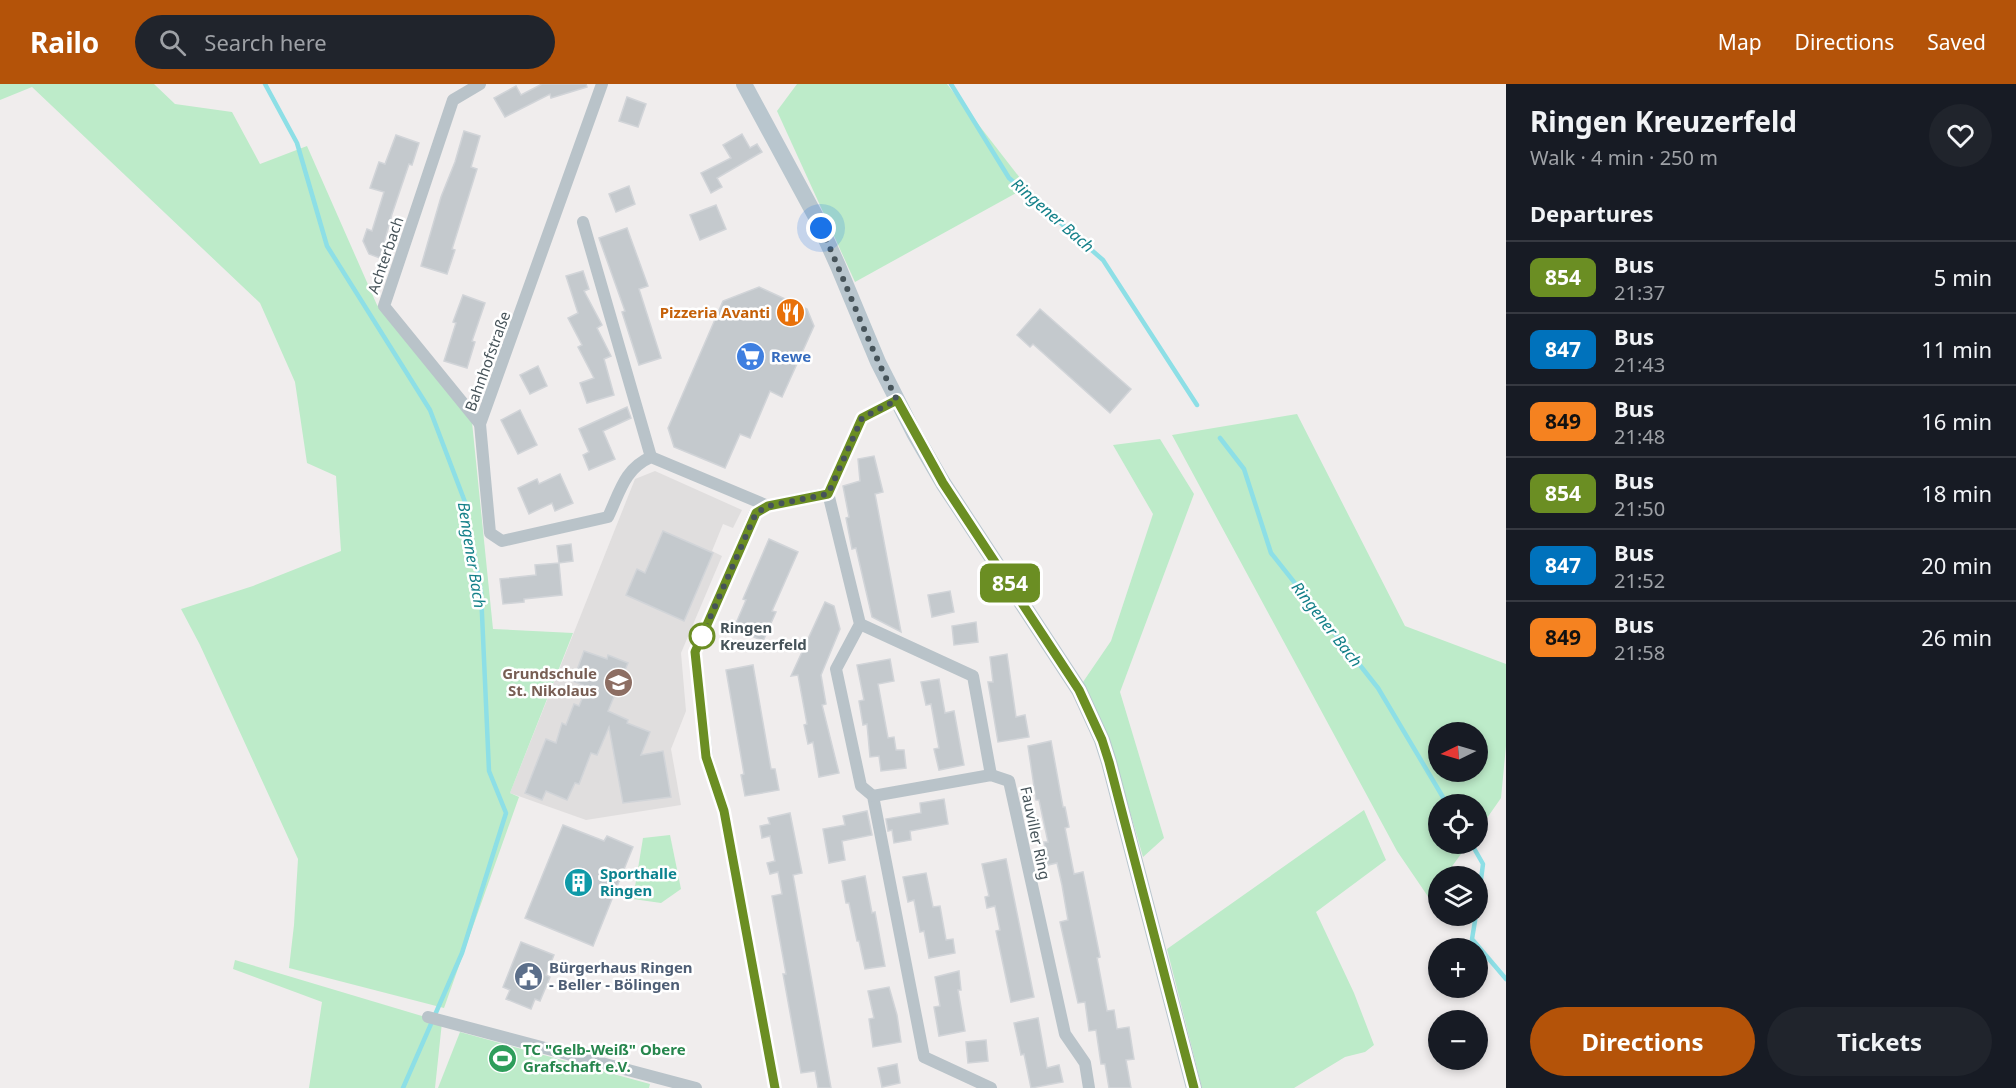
<!DOCTYPE html>
<meta charset="utf-8">
<style>
body{margin:0;font-family:"Noto Sans",sans-serif;background:#20242c;color:#f1f3f6;height:100vh;display:flex;flex-direction:column;font-size:22px;white-space:nowrap}
*{box-sizing:border-box;margin:0}
p{font-size:20px;color:#9ea1a6}
.icon{flex:none;width:33px;height:33px;fill:none;stroke:currentColor;stroke-width:2;stroke-linecap:round;stroke-linejoin:round}
.map{position:relative;flex:1;overflow:hidden}
.drawer{display:flex;flex-direction:column;background:#171b24;width:510px}
.drawer>*{flex:none}
.badge{padding:0 12px;border-radius:9px;font-size:21px;line-height:39px}
.needle{width:39px;rotate:265deg}
.fabs{position:absolute;left:1428px;top:638px;display:grid;gap:12px}
.fabs a{display:grid;place-items:center;width:60px;height:60px;border-radius:50%;background:#171b24;box-shadow:0 3px 9px #0003;font-size:30px}
.you{position:absolute;width:30px;height:30px;margin:-15px;border:4px solid #fff;border-radius:50%;background:#1a73e8;box-shadow:0 0 0 9px #1a73e833}
.map>.badge{position:absolute;translate:-50% -50%;box-shadow:0 0 0 3px #fff}
h2{padding:0 24px;font-size:22px;line-height:54px}
.round{display:grid;place-items:center;flex:none;width:63px;height:63px;border-radius:32px;background:#20242c}
.summary{display:flex;align-items:center;justify-content:space-between;height:102px;padding:0 24px}
h1{font-size:28px;font-weight:700;line-height:45px}
.button{display:flex;gap:12px;margin-top:auto;padding:12px 24px}
.button a{flex:1;height:69px;border-radius:36px;background:#b45309;color:#fff;font-size:24px;font-weight:700;line-height:69px;text-align:center}
.button a+a{background:#20242c;color:#f1f3f6}
ul{padding:0;list-style:none}
li{display:flex;align-items:center;gap:18px;height:72px;padding:0 24px;border-top:2px solid #363941}
li div{flex:1}
li b{display:block;font-size:22px}
li em{font-style:normal}
li .badge{min-width:66px;font-weight:700;text-align:center}
header{display:flex;align-items:center;gap:36px;box-sizing:border-box;height:84px;padding:0 30px;background:#b45309;color:#fff}
header strong{font-size:28px}
nav{display:flex;gap:33px;margin-inline-start:auto;font-size:21px}
.search{width:420px;height:54px;background:#20242c;display:flex;align-items:center;gap:15px;box-sizing:border-box;padding:0 21px;border-radius:33px;color:#9ea1a6;font-size:22px}
main{display:flex;flex:1;min-height:0}
.map>svg:first-child{display:block}
</style>
<header>
<strong>Railo</strong>
<div class="search"><svg class="icon" aria-label="search" viewBox="0 0 24 24"><circle cx="10" cy="10" r="6"/><path d="M15 15l6 6"/></svg>Search here</div>
<nav><a>Map</a><a>Directions</a><a>Saved</a></nav>
</header>
<main>
<div class="map">
<svg width="1506" height="1004" viewBox="0 0 1506 1004">
<rect width="100%" height="100%" fill="#f0eded"/>
<!-- education -->
<path fill="#e0dede" d="M655 387 742 426 733 444 723 440 712 467 722 472 681 569 686 627 671 665 681 721 586 736 510 709 635 395Z"/>
<!-- green -->
<g fill="#bdebc9" fill-rule="evenodd">
<path d="M0 0H154L175 20 232 28 260 80 307 62 377 221 472 338 493 545 573 549 510 709 519 713 444 924 289 884 294 841 298 775 200 561 181 525 253 502 341 467 336 392 307 379 295 298 260 219 32 3 0 16Z"/>
<path d="M797 0H947L1027 103 855 198 777 27Z"/>
<path d="M1297 330 1405 542 1506 580V662L1501 714 1478 747V720H1438V759H1469L1445 792H1438V801L1429 814 1397 767 1172 351ZM1438 648H1478V687H1438Z"/>
<path d="M1160 355 1194 410 1120 608 1164 754 1143 773 1108 652 1083 598 1111 557 1153 430 1113 361Z"/>
<path d="M1364 726 1386 776 1316 828 1354 909 1374 961 1365 968 1345 973 1294 1004H1202L1167 865Z"/>
<path d="M670 751 681 805 661 819 633 815 643 754Z"/>
<path d="M235 876 442 938 435 1004H309L322 918 233 885Z"/>
<path d="M460 948 650 1000 649 1004H438Z"/>
</g>
<g fill="none" stroke-linecap="round" stroke-linejoin="round">
<!-- stream -->
<g stroke="#8ddfe6" stroke-width="4.5">
<path d="M265 0 297 59 327 162 430 326 465 418 481 508 489 687 506 729 462 869 403 1004"/>
<path d="M951 0 1009 94 1103 176 1197 321"/>
<path d="M1220 354 1244 385 1271 469 1378 604 1447 720"/>
<path d="M1471 759 1483 780 1478 819"/>
<path d="M1476 831 1472 855 1506 895"/>
</g>
</g>
<!-- building -->
<g fill="#c4c9cd" stroke="#d1d4d8" stroke-width="1.5">
<path d="M542 0H586L587 3 551 14 550 10 505 33 494 14 516 2 521 11Z"/>
<path d="M627 13 646 20 638 43 619 37Z"/>
<path d="M464 47 480 52 471 83 477 85 452 165 455 166 447 190 421 182 441 113 455 78Z"/>
<path d="M742 50 750 64 757 60 762 68 717 94 722 103 711 109 701 89 731 74 723 61Z"/>
<path d="M396 51 419 59 412 81 409 80 392 130 380 174 369 170 363 157 367 145 372 147 384 108 370 104 379 78 385 80Z"/>
<path d="M629 102 635 120 616 128 609 110Z"/>
<path d="M716 121 726 145 700 156 690 131Z"/>
<path d="M627 144 648 202 639 205 661 274 639 281 622 228 625 227 599 154Z"/>
<path d="M583 187 589 205 584 207 602 241 597 244 611 272 604 275 614 311 587 319 580 299 594 294 578 263 582 261 568 234 578 229 566 192Z"/>
<path d="M759 203 807 225 814 242 782 313 770 307 750 354 740 350 725 384 674 363 668 344 723 217Z"/>
<path d="M463 211 485 219 472 257 475 258 467 284 444 277 456 239 453 238Z"/>
<path d="M1040 225 1131 305 1110 329 1033 260 1030 263 1017 251Z"/>
<path d="M538 282 547 302 530 310 520 291Z"/>
<path d="M627 323 631 334 603 347 615 375 589 386 583 371 589 368 579 345Z"/>
<path d="M520 326 537 361 518 370 501 336Z"/>
<path d="M874 372 883 408 875 410 901 548 872 533 856 464 852 465 846 434 849 433 843 402 860 397 858 375Z"/>
<path d="M560 390 573 419 555 427 552 419 529 430 518 404 537 395 539 400Z"/>
<path d="M663 447 713 469 684 537 626 511 637 485 645 489Z"/>
<path d="M769 455 798 468 772 527 776 528 763 557 734 544 746 516 743 515Z"/>
<path d="M571 460 573 477 559 479 557 462Z"/>
<path d="M559 479 562 511 524 515V518L503 520 500 495 536 491 535 481Z"/>
<path d="M950 507 954 528 932 533 928 511Z"/>
<path d="M825 518 834 522 840 545 821 591 826 620 822 621 839 689 819 693 813 658 808 660 804 641 807 640 798 591 791 592Z"/>
<path d="M976 538 978 558 954 561 952 542Z"/>
<path d="M584 567 607 575 608 571 628 579 608 627 628 636 627 639 650 648 641 671 663 667 671 713 623 719 609 643 597 671 591 669 579 700 575 699 567 716 546 707 542 716 525 709 546 655 556 659 562 639 566 641 574 620 579 622 587 603 573 597Z"/>
<path d="M1007 570 1016 633 1025 631 1029 653 998 658 988 598H993L990 573Z"/>
<path d="M890 575 894 597 878 600 888 654 894 653 896 666H904L906 684 881 687 879 672 870 673 867 640 863 641 859 617 864 616 857 581Z"/>
<path d="M753 581 771 685H775L779 706 745 712 741 691 744 690 726 586Z"/>
<path d="M939 595 945 629 954 627 964 681 939 686 934 665 939 664 931 620 926 621 921 598Z"/>
<path d="M1051 657 1063 723H1065L1069 743 1065 744 1074 790 1083 788 1100 873 1097 874 1107 927 1114 926 1117 945 1129 943 1134 975 1126 976 1131 1004H1109L1105 980H1101L1096 946 1089 947 1085 918 1078 919 1060 838 1068 836 1062 801 1057 779 1048 781 1044 758H1048L1039 716H1036L1028 662Z"/>
<path d="M944 715 948 740 910 747 911 756 894 759 892 746 888 747 886 735 921 729 920 719Z"/>
<path d="M867 727 872 751 842 757 845 776 829 779 823 745 845 741 843 732Z"/>
<path d="M790 729 802 789 793 791 831 1004H818L815 987 801 989 783 890H786L772 812 782 810 778 788 770 790 767 779 775 777 770 752 762 754 760 742 770 740 768 734Z"/>
<path d="M563 741 604 757 607 752 633 763 593 862 525 834Z"/>
<path d="M1006 775 1034 913 1011 918 996 847 1000 846 995 822 987 824 985 813 989 812 982 780Z"/>
<path d="M926 789 933 823 940 822 946 856 953 855 955 869 929 874 924 847 920 848 914 816 908 818 903 793Z"/>
<path d="M865 792 872 829 875 828 885 882 865 885 859 857H857L849 819H846L842 797Z"/>
<path d="M521 858 554 871 546 891 550 893 540 917 535 915 531 925 506 915 510 906 503 903Z"/>
<path d="M959 887 961 906H958L965 947 939 952 934 923 940 922 935 893Z"/>
<path d="M889 903 897 931 901 958 873 963 869 935 874 934 868 907Z"/>
<path d="M1038 934 1047 984 1059 981 1063 998 1031 1004 1024 970 1021 971 1014 939Z"/>
<path d="M986 956 988 977 968 979 966 958Z"/>
<path d="M897 980 900 999 882 1003 878 984Z"/>
</g>
<g fill="none" stroke-linecap="round" stroke-linejoin="round">
<!-- minor -->
<g stroke="#b9c3c9" stroke-width="12">
<path d="M602 0 480 340 490 449 502 457 608 433C620 408 624 385 651 373L768 422"/>
<path d="M583 138 651 373"/>
<path d="M480 340 384 222 453 16 480 0"/>
<path d="M828 409 860 540 836 585 861 702 873 712 924 973 991 1004"/>
<path d="M860 540 973 592 991 691"/>
<path d="M873 712 991 691 1009 697 1065 950 1085 979 1089 1004"/>
<path d="M428 933 696 1004"/>
<path d="M775 1004 724 727 707 673 695 568 755 429 768 422 828 409 862 334 897 316"/>
</g>
<!-- secondary -->
<path stroke="#b9c6ce" stroke-width="16" d="M744 0 816 133 838 182 878 278 914 349 943 399 1079 606 1102 656 1109 678 1194 1004"/>
</g>
<g fill="none" stroke-linecap="round" stroke-linejoin="round">
<defs>
<path id="line" d="M775 1004 724 727 706 673 695 568 756 429 768 422 828 410 862 334 897 316 943 399 1079 606 1102 656 1109 678 1194 1004"/>
</defs>
<!-- line casing -->
<use href="#line" stroke="#fff" stroke-width="14"/>
<!-- line -->
<use href="#line" stroke="#6b8e23" stroke-width="9"/>
<!-- walk -->
<path stroke="#465359" stroke-width="6" stroke-dasharray="0 10.8" d="M702 552 756 429 768 422 828 410 862 334 897 316C868 260 847 201 821 144"/>
</g>
<!-- icons -->
<defs>
<symbol id="restaurant-disc" viewBox="-11 -11 22 22"><circle r="9.5" fill="#e8710a" stroke="#fff"/><path d="M-5-6h1v4h1v-4h1v4h1v-4h1v5L-1.5 .5V6h-2V.5L-5-1ZM5-6V6H3V1.5H1.5Q1.5-4 5-6Z" fill="#fff"/></symbol>
<symbol id="supermarket-disc" viewBox="-11 -11 22 22"><circle r="9.5" fill="#3f7fe0" stroke="#fff"/><path d="M-6-5.5h2.5l.6 2H6L4.5 2H-2.5L-4.4-4H-6ZM-1.5 3.2a1.3 1.3 0 1 0 .1 0ZM3 3.2a1.3 1.3 0 1 0 .1 0Z" fill="#fff"/></symbol>
<symbol id="school-disc" viewBox="-11 -11 22 22"><circle r="9.5" fill="#8d6e63" stroke="#fff"/><path d="M0-5L7-2L0 1L-7-2ZM-4 1L0 2.5L4 1V4Q0 6-4 4Z" fill="#fff"/></symbol>
<symbol id="building-disc" viewBox="-11 -11 22 22"><circle r="9.5" fill="#0f9aa8" stroke="#fff"/><path d="M-4-6H4V6H1V3H-1V6H-4ZM-2.5-4.3h1.7v1.8h-1.7ZM.8-4.3h1.7v1.8H.8ZM-2.5-1h1.7V.8h-1.7ZM.8-1h1.7V.8H.8Z" fill="#fff"/></symbol>
<symbol id="civic-disc" viewBox="-11 -11 22 22"><circle r="9.5" fill="#5c6f8a" stroke="#fff"/><path d="M-.6-6.5H3V-4.5H.6V-3L4-1V1h2V6H-6V1h2V-1L-.6-3ZM-1.2 2.5V6h2.4V2.5Z" fill="#fff"/></symbol>
<symbol id="stadium-disc" viewBox="-11 -11 22 22"><circle r="9.5" fill="#2e9e5b" stroke="#fff"/><path d="M0-5a6.5 5 0 1 0 0 10a6.5 5 0 1 0 0-10ZM-3.5-1.8h7v3.6h-7Z" fill="#fff"/></symbol>
</defs>
<g fill-rule="evenodd">
<use href="#restaurant-disc" x="774" y="212" width="33" height="33"/>
<use href="#supermarket-disc" x="734" y="256" width="33" height="33"/>
<use href="#school-disc" x="602" y="582" width="33" height="33"/>
<use href="#building-disc" x="562" y="782" width="33" height="33"/>
<use href="#civic-disc" x="512" y="876" width="33" height="33"/>
<use href="#stadium-disc" x="486" y="958" width="33" height="33"/>
</g>
<!-- markers -->
<circle fill="#fff" stroke="#6b8e23" stroke-width="3" cx="702" cy="552" r="12"/>
<g text-anchor="middle" dominant-baseline="central" stroke-width="5" stroke-linejoin="round" paint-order="stroke">
<!-- street labels -->
<g font-size="15" fill="#465359" stroke="#fff">
<text transform="translate(385 171) rotate(-71)">Achterbach</text>
<text transform="translate(487 277) rotate(-70)">Bahnhofstraße</text>
<text transform="translate(1036 749) rotate(78)">Fauviller Ring</text>
</g>
<!-- food labels -->
<g font-size="15" font-weight="bold" fill="#c56008" stroke="#fff" text-anchor="end">
<text x="770" y="228">Pizzeria Avanti</text>
</g>
<!-- shop labels -->
<g font-size="15" font-weight="bold" fill="#366cbe" stroke="#fff" text-anchor="start">
<text x="771" y="272">Rewe</text>
</g>
<!-- stop labels -->
<g font-size="15" font-weight="bold" fill="#465359" stroke="#fff" text-anchor="start">
<text x="720" y="543">Ringen<tspan x="720" dy="17">Kreuzerfeld</tspan></text>
</g>
<!-- education labels -->
<g font-size="15" font-weight="bold" fill="#785e54" stroke="#fff" text-anchor="end">
<text x="597" y="589">Grundschule<tspan x="597" dy="17">St. Nikolaus</tspan></text>
</g>
<!-- culture labels -->
<g font-size="15" font-weight="bold" fill="#0d838f" stroke="#fff" text-anchor="start">
<text x="600" y="789">Sporthalle<tspan x="600" dy="17">Ringen</tspan></text>
</g>
<!-- service labels -->
<g font-size="15" font-weight="bold" fill="#4e5e75" stroke="#fff" text-anchor="start">
<text x="549" y="883">Bürgerhaus Ringen<tspan x="549" dy="17">- Beller - Bölingen</tspan></text>
</g>
<!-- leisure labels -->
<g font-size="15" font-weight="bold" fill="#27864d" stroke="#fff" text-anchor="start">
<text x="523" y="965">TC "Gelb-Weiß" Obere<tspan x="523" dy="17">Grafschaft e.V.</tspan></text>
</g>
<!-- water labels -->
<g font-size="16" font-style="italic" fill="#148089" stroke="#fff">
<text transform="translate(1053 131) rotate(41)">Ringener Bach</text>
<text transform="translate(472 471) rotate(81)">Bengener Bach</text>
<text transform="translate(1327 540) rotate(52)">Ringener Bach</text>
</g>
</g>
</svg>
<div class="fabs">
<a><svg class="needle" viewBox="-14 -14 28 28"><path d="M0-13l5 13h-10z" fill="#e53935"/><path d="M0 13l5-13h-10z" fill="#9ea1a6"/></svg></a>
<a><svg class="icon" aria-label="locate" viewBox="0 0 24 24"><circle cx="12" cy="12" r="6"/><path d="M12 2v4M12 18v4M2 12h4M18 12h4"/></svg></a>
<a><svg class="icon" aria-label="layers" viewBox="0 0 24 24"><path d="M12 4l9 5-9 5-9-5zM3 14l9 5 9-5"/></svg></a>
<a>+</a>
<a>−</a>
</div>
<div class="you" style="left:821px;top:144px"></div>
<b class="badge" style="left:1010px;top:499px;background:#6b8e23;color:#fff">854</b>
</div>
<section class="drawer">
<div class="summary"><div><h1>Ringen Kreuzerfeld</h1><p>Walk · 4 min · 250 m</p></div><a class="round"><svg class="icon" aria-label="heart" viewBox="0 0 24 24"><path d="M12 20l-8-8c-3-5 5-10 8-4 3-6 11-1 8 4z"/></svg></a></div>
<h2>Departures</h2>
<ul>
<li><span class="badge" style="background:#6b8e23;color:#fff">854</span><div><b>Bus</b><p>21:37</p></div><em>5 min</em></li>
<li><span class="badge" style="background:#0072bc;color:#fff">847</span><div><b>Bus</b><p>21:43</p></div><em>11 min</em></li>
<li><span class="badge" style="background:#f58220;color:#111">849</span><div><b>Bus</b><p>21:48</p></div><em>16 min</em></li>
<li><span class="badge" style="background:#6b8e23;color:#fff">854</span><div><b>Bus</b><p>21:50</p></div><em>18 min</em></li>
<li><span class="badge" style="background:#0072bc;color:#fff">847</span><div><b>Bus</b><p>21:52</p></div><em>20 min</em></li>
<li><span class="badge" style="background:#f58220;color:#111">849</span><div><b>Bus</b><p>21:58</p></div><em>26 min</em></li>
</ul>
<div class="button"><a>Directions</a><a>Tickets</a></div>
</section>
</main>
